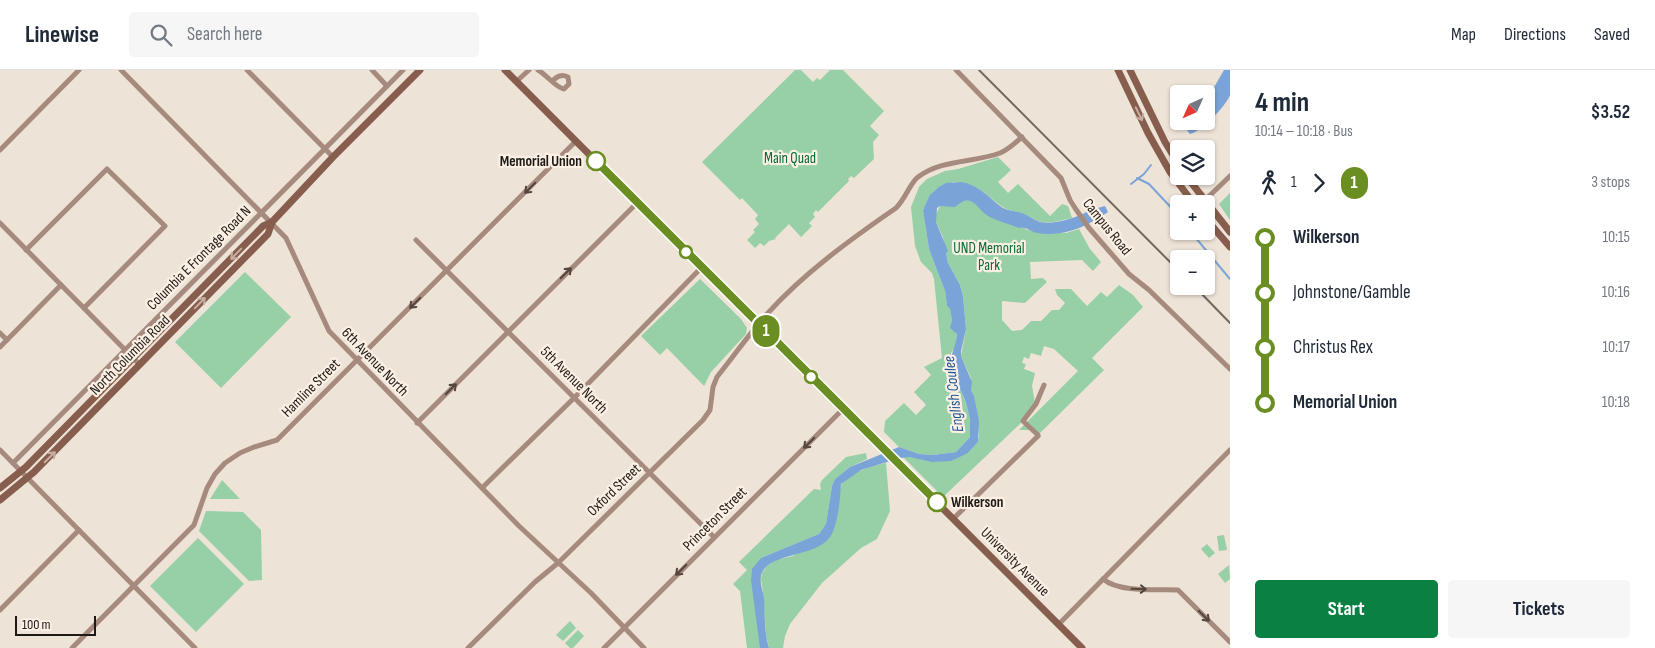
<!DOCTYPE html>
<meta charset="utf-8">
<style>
body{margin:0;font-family:"Sofia Sans Condensed",sans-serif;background:#f6f6f7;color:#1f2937;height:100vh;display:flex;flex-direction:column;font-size:19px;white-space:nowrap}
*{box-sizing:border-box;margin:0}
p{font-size:16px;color:#747a83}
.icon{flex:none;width:28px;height:28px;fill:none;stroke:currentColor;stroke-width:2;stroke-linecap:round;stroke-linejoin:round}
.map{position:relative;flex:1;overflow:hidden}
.sheet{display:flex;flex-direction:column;background:#fff;width:425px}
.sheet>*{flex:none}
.badge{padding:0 10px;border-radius:16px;font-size:18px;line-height:32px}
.needle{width:32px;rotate:225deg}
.tools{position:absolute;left:1170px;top:15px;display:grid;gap:10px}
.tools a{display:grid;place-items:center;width:45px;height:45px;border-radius:5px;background:#fff;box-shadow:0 1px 4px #0004;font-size:25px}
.scale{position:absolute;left:15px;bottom:12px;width:81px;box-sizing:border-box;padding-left:5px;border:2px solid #1d1915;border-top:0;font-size:14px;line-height:18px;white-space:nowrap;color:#1d1915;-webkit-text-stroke:4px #fcf0e4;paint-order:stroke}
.map>.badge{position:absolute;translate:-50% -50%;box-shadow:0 0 0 2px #fff}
.legs{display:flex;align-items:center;gap:8px;height:55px;padding:0 25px;font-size:16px}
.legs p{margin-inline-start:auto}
.head{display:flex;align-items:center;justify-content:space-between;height:85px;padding:0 25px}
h1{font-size:28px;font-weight:700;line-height:38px}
.cta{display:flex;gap:10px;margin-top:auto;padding:10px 25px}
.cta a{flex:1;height:58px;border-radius:5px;background:#0b8043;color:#fff;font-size:20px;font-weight:700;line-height:58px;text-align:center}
.cta a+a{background:#f6f6f7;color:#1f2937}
ul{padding:0 25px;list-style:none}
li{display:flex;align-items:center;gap:18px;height:55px;font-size:19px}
li i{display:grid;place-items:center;width:8px;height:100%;margin:0 6px;background:currentColor}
li i::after{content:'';width:12px;height:12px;margin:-6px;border:4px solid;border-radius:50%;background:#fff}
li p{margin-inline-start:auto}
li:first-child i{background:linear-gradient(#0000 50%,currentColor 0)}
li:last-child i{background:linear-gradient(currentColor 50%,#0000 0)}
header{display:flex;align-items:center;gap:30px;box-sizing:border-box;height:70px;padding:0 25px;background:#fff;border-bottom:1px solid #e0e1e3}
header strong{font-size:24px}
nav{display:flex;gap:28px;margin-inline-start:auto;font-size:18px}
.search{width:350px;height:45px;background:#f6f6f7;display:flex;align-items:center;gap:12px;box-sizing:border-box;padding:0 18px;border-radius:5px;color:#747a83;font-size:19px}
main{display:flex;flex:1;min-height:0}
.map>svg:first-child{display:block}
</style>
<header>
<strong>Linewise</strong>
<div class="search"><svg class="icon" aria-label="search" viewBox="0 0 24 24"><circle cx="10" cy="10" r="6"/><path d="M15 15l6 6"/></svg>Search here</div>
<nav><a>Map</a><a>Directions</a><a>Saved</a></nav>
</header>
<main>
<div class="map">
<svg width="1230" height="578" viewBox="0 0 1230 578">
<rect width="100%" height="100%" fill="#eee3d7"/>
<!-- green -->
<g fill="#97cfa6">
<path d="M795 0H801L813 12 817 8 820 10 830 0H843L884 41 870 56 879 65 873 72 874 89 854 108 851 106 848 109 849 111 818 142 816 140 813 144 815 147 809 153 812 156 801 167 789 154 775 168 776 169 769 171 764 176 760 173 755 178 747 170 755 162 753 160 759 154 755 149 758 145 742 128 740 130 702 92Z"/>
<path d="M998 87 1011 100 998 112 1008 123 1018 114 1050 146 1062 134 1068 136 1072 148C1061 150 1050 155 1038 151 1032 148 1027 145 1021 143 1015 141 1008 141 1003 137 985 125 978 112 953 112L923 139 929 179 945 221 947 236 950 239 952 251 957 264 955 277 951 283 950 302 962 323 971 347 972 365 956 382 933 385 919 384 899 377 884 362 885 351 904 333 916 345 926 335 914 322 931 305 924 297 942 288 934 209 932 203 921 192 915 176 911 137 919 117 927 109 945 101 958 99Z"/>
<path d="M1230 123V150L1219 134Z"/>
<path d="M967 130 974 132 989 146 1023 157 1027 160 1066 163 1079 159 1090 179 1101 192 1093 201 1082 190 1030 192 1031 209 1043 208 1047 212 1025 233 1002 231V250L1012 261 1022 260 1031 251H1041L1052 240H1059L1065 233 1057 225 1055 219H1071L1087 236 1101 222 1107 227 1119 215 1133 225 1143 237 1092 288 1104 300 1039 364 1031 360H1019L1078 301 1054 279 1044 276 1041 286 1031 283 1029 289 1024 287 1022 293 1026 294 1024 299 1035 303 1032 316 1035 333 1023 351 943 427 903 387 968 383 978 372 979 365 974 327 971 320V308L961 286 966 259 963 226 960 215 948 193 943 167 936 152V144L940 136Z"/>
<path d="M245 202 291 247 221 318 175 272Z"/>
<path d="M700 209 741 249 747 258 746 264 711 302 704 316 667 278 660 285 641 266Z"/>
<path d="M866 383 867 389 850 397 835 409 832 416 826 454 819 464 761 488 760 578H747L740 521 733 514 747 500 739 492 814 419 821 420 820 414 822 410 846 387Z"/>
<path d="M886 393 890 441 877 469 861 478 822 513 790 554 785 566 783 578H769L766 564 763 522 761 509 762 503 767 496 776 490 793 486 835 456C836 443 838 428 841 416 845 403 873 396 886 393Z"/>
<path d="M222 410 240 429H210Z"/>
<path d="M206 441 243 442 261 460 262 510 249 511 199 461Z"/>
<path d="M1224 465 1227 480 1219 481 1217 466Z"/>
<path d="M198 468 244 514 196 562 150 516Z"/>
<path d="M1207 474 1215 483 1209 488 1201 479Z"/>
<path d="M1229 495 1230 509 1225 513 1218 504Z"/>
<path d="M570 551 576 558 563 571 556 565Z"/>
<path d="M578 560 584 566 573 578H570L565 573Z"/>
</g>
<!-- water -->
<g fill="#7aa4d7">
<path d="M1224 0H1230C1230 7 1230 18 1230 25 1226 36 1201 62 1190 64L1186 59 1188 51H1206V31Z"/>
<path d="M961 112C980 115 989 128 1003 138 1009 141 1016 141 1022 143 1028 145 1034 150 1040 152 1053 155 1077 148 1088 141L1089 137 1094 139 1105 136 1108 142C1086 157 1065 167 1037 163 1031 162 1025 156 1019 158 1009 154 997 151 988 146 976 138 972 121 955 137L940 136 937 138 936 152 948 181 946 183 948 193 960 215 963 226 966 259 961 281V286L972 312 971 320 974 326 979 351 978 372 968 383 951 391 932 392 910 387 900 388 861 400 841 414C840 429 838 456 830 467 815 488 768 482 761 505 759 512 763 521 764 528 765 545 764 562 769 578H760L751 510 752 499 761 488 819 464 826 454 832 416 835 409 850 397 899 377 919 384 933 385 956 382 972 365C971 351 968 336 962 323 959 316 952 309 950 302 948 289 956 277 957 264L950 258 952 251 950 239 947 236 945 221 929 179 923 140 930 125 939 117 946 113Z"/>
</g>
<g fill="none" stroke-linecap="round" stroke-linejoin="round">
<!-- stream -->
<g stroke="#7aa4d7" stroke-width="2">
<path d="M1137 108 1149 114 1179 146"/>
<path d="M1131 114 1144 104 1151 95"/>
<path d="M1190 161 1230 209"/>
<path d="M971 368V352"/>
</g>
<!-- street -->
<g stroke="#a78a7e" stroke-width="5">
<path d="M121 0 286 168 329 261 519 456 591 523 644 578"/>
<path d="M247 0 333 87"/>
<path d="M372 0 387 16"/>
<path d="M538 0C547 5 556 18 564 19L569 14 568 7C561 4 558 6 552 11"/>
<path d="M956 0 1061 108 1070 130 1075 138 1089 158 1129 204 1149 220 1230 299"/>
<path d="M517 11 529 0"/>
<path d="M0 80 79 0"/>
<path d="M1201 134 1230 106"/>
<path d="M0 153 140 295"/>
<path d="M416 170 714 467"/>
<path d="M26 180 107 99 165 156 84 238"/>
<path d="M0 263 7 270"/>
<path d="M0 277 61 215"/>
<path d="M417 353 637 133"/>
<path d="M1038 365 1023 351 1036 334 1044 315"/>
<path d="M0 380 195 578"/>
<path d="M13 393 403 0"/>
<path d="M482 418 574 328 702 197"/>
<path d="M953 449 1038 366"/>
<path d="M1103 509C1120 523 1156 519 1178 520L1230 572"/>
<path d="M0 540 79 460"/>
<path d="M1058 555 1230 380"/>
<path d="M72 578 194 455 207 418 215 404 225 393 240 383 254 377 277 370 576 71"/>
<path d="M468 578 535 512 558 493 703 350 710 340 713 317 717 307C734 286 749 264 767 244 804 203 851 169 896 138 906 128 910 113 918 107 942 89 973 93 1000 83 1008 80 1015 73 1022 67"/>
<path d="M604 578 843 339"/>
</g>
<!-- secondary -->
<g stroke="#875e4d" stroke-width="7">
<path d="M505 0 1082 578"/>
<path d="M1118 0 1148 63 1170 102 1194 134"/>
<path d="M1130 0 1165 72 1179 95"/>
<path d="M1186 106 1230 162"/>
<path d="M1206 149 1230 177"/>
<path d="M0 418 26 397 263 156 272 152 333 87 420 0"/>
<path d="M0 430 34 402 268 164 272 152"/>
</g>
<!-- rail -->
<g stroke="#706962" stroke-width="2">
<path d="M979 0 1179 201"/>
<path d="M1194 216 1230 253"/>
</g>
</g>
<!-- one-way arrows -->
<defs><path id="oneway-shaft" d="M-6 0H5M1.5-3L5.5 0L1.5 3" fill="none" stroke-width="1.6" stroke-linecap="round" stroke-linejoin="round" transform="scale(1.25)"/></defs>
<g stroke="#c7aea0">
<use href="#oneway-shaft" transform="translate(1139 44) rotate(64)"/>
<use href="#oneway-shaft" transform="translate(236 184) rotate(134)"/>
<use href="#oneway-shaft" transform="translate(200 233) rotate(-46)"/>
<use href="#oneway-shaft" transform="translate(50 387) rotate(-45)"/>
</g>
<g stroke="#54463f">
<use href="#oneway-shaft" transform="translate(530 118) rotate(135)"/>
<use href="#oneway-shaft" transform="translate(566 203) rotate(-45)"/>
<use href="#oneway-shaft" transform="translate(415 233) rotate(135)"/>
<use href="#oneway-shaft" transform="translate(451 319) rotate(-45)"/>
<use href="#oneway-shaft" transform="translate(809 373) rotate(135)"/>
<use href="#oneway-shaft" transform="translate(681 500) rotate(135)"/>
<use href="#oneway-shaft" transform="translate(1139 519) rotate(2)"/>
<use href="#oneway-shaft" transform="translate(1204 546) rotate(45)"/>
</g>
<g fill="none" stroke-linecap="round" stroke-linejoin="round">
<defs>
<path id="line-1" d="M596 91 937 432"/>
</defs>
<!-- line-1 casing -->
<use href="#line-1" stroke="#fff" stroke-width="11"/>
<!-- line-1 -->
<use href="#line-1" stroke="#6b8e23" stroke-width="8"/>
</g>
<!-- markers -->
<g fill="#fff" stroke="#6b8e23" stroke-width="2.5">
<circle cx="596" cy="91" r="9"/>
<circle cx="686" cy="182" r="6"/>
<circle cx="811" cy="307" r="6"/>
<circle cx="937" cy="432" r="9"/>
</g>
<g text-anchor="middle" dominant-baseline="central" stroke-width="4.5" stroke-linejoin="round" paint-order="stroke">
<!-- park labels -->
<g font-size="15" fill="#036935" stroke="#fcf0e4">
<text x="790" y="88">Main Quad</text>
<text x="989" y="178">UND Memorial<tspan x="989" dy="17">Park</tspan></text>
</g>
<!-- stop labels -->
<g font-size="15" font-weight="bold" fill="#1d1915" stroke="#fcf0e4" text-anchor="end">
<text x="582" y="91">Memorial Union</text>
<text x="951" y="432" text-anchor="start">Wilkerson</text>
</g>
<!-- street labels -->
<g font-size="15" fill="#1d1915" stroke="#fcf0e4">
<text transform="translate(1107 157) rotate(51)">Campus Road</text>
<text transform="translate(199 188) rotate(-45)">Columbia E Frontage Road N</text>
<text transform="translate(130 285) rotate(-45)">North Columbia Road</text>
<text transform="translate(375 292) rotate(46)">6th Avenue North</text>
<text transform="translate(574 310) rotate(45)">5th Avenue North</text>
<text transform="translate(311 318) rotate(-45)">Hamline Street</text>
<text transform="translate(614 420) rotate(-44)">Oxford Street</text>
<text transform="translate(715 449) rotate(-45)">Princeton Street</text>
<text transform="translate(1015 492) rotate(45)">University Avenue</text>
</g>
<!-- water labels -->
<g font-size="16" font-style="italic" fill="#1c5593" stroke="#fcf0e4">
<text transform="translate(954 324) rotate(-97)">English Coulee</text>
</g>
</g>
</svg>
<div class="tools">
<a><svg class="needle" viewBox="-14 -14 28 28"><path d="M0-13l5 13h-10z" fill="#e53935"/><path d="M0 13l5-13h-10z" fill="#747a83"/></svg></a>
<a><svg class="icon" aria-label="layers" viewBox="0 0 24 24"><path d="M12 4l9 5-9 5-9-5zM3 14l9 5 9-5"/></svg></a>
<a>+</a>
<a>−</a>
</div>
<div class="scale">100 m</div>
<b class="badge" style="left:766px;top:261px;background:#6b8e23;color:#fff">1</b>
</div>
<section class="sheet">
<div class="head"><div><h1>4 min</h1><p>10:14 – 10:18 · Bus</p></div><b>$3.52</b></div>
<div class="legs"><svg class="icon" aria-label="walk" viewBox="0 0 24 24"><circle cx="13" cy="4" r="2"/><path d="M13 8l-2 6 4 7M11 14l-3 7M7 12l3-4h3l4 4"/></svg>1<svg class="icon" aria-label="forward" viewBox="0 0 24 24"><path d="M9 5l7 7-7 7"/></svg><b class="badge" style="background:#6b8e23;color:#fff">1</b><p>3 stops</p></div>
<ul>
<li><i style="color:#6b8e23"></i><b>Wilkerson</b><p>10:15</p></li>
<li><i style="color:#6b8e23"></i><span>Johnstone/Gamble</span><p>10:16</p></li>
<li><i style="color:#6b8e23"></i><span>Christus Rex</span><p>10:17</p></li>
<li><i style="color:#6b8e23"></i><b>Memorial Union</b><p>10:18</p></li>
</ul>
<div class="cta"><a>Start</a><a>Tickets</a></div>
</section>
</main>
